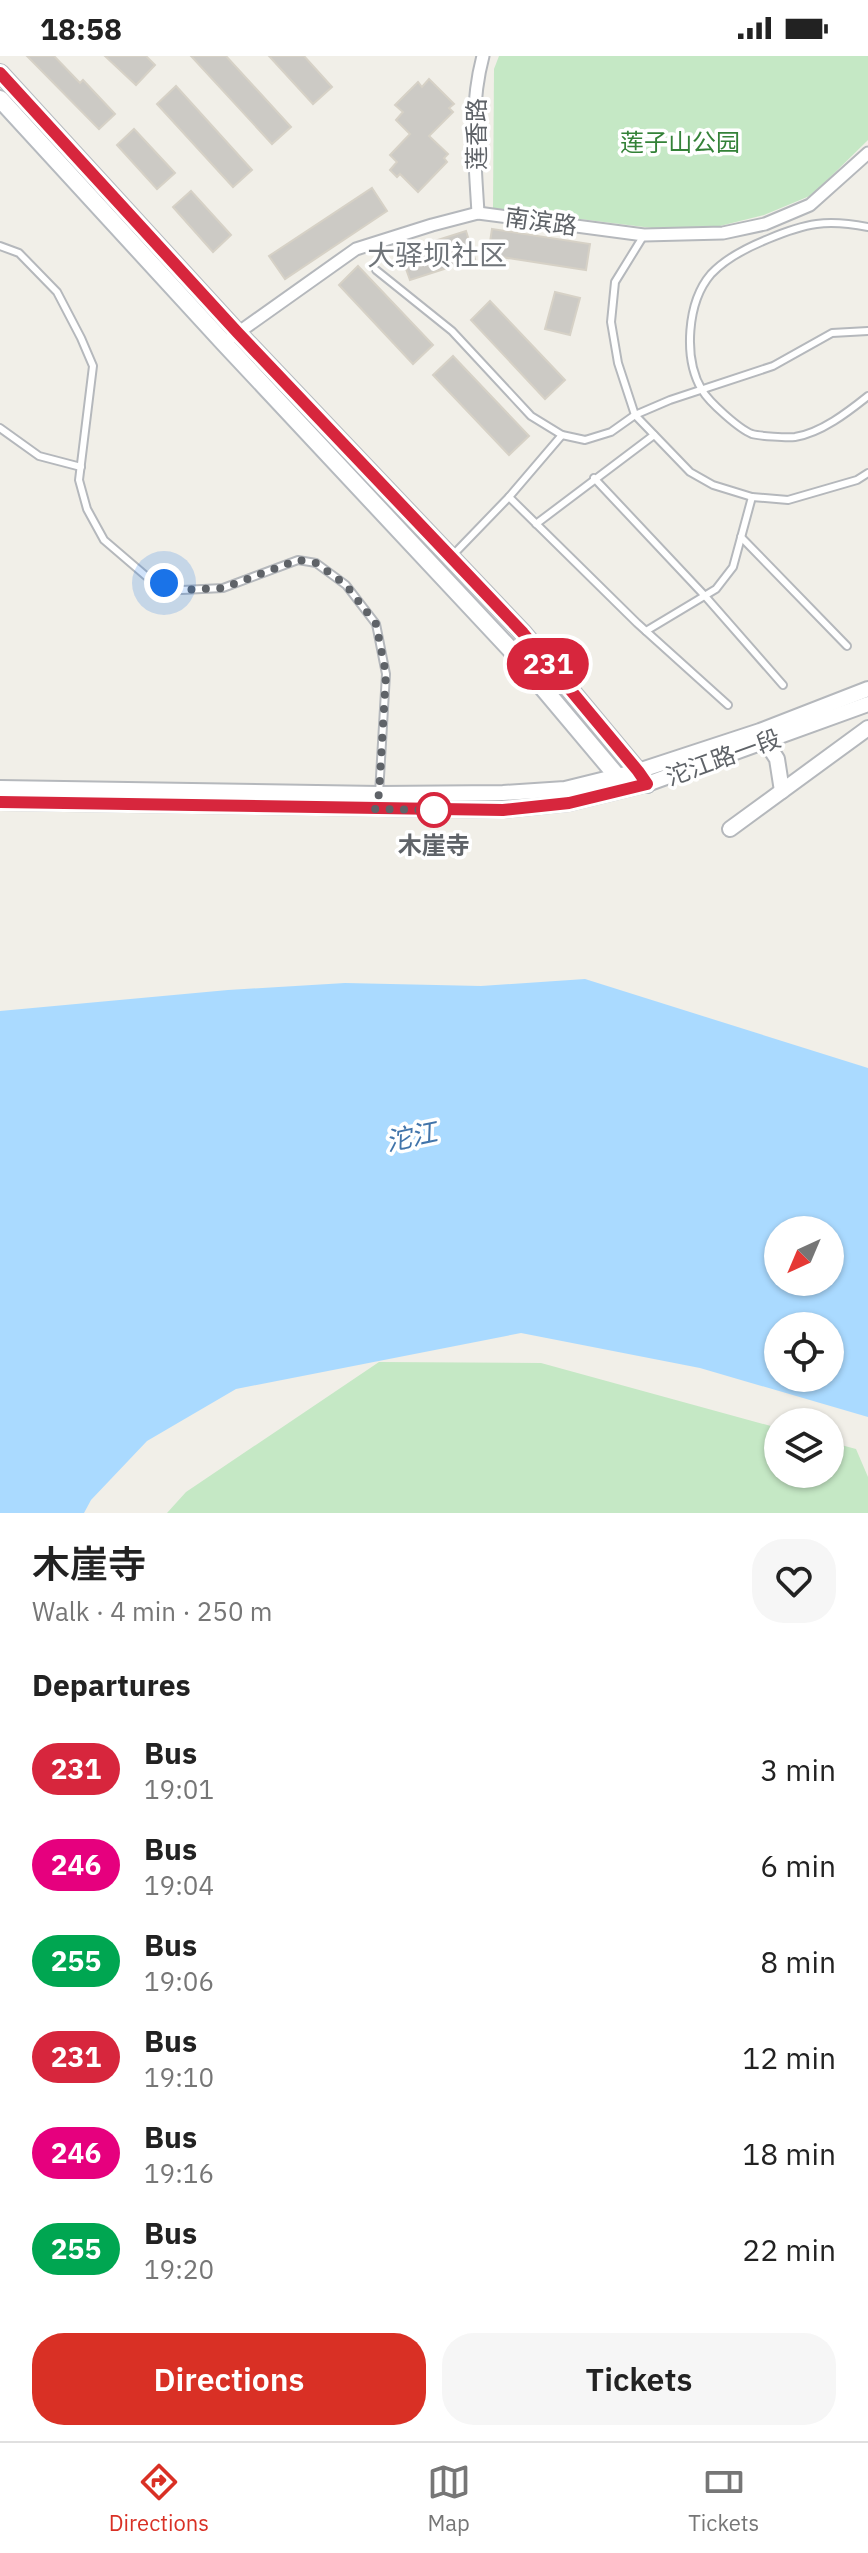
<!DOCTYPE html>
<meta charset="utf-8">
<style>
body{margin:0;font-family:"IBM Plex Sans","Noto Sans SC",sans-serif;background:#f6f6f6;color:#222;height:100vh;display:flex;flex-direction:column;font-size:30px;white-space:nowrap}
*{box-sizing:border-box;margin:0}
p{font-size:26px;color:#767676}
.icon{flex:none;width:44px;height:44px;fill:none;stroke:currentColor;stroke-width:2;stroke-linecap:round;stroke-linejoin:round}
.map{position:relative;height:1457px;overflow:hidden}
.drawer{display:flex;flex-direction:column;background:#fff;flex:1}
.drawer>*{flex:none}
.badge{padding:0 16px;border-radius:26px;font-size:28px;line-height:52px}
.needle{width:52px;rotate:224deg}
.tools{position:absolute;left:764px;top:1160px;display:grid;gap:16px}
.tools a{display:grid;place-items:center;width:80px;height:80px;border-radius:50%;background:#fff;box-shadow:0 2px 6px #0004;font-size:40px}
.you{position:absolute;width:40px;height:40px;margin:-20px;border:6px solid #fff;border-radius:50%;background:#1a73e8;box-shadow:0 0 0 12px #1a73e833}
.map>.badge{position:absolute;translate:-50% -50%;box-shadow:0 0 0 4px #fff}
h2{padding:0 32px;font-size:30px;line-height:72px}
.round{display:grid;place-items:center;flex:none;width:84px;height:84px;border-radius:32px;background:#f6f6f6}
.overview{display:flex;align-items:center;justify-content:space-between;height:136px;padding:0 32px}
h1{font-size:38px;font-weight:600;line-height:60px}
.primary-button{display:flex;gap:16px;margin-top:auto;padding:16px 32px}
.primary-button a{flex:1;height:92px;border-radius:32px;background:#d93025;color:#fff;font-size:32px;font-weight:600;line-height:92px;text-align:center}
.primary-button a+a{background:#f6f6f6;color:#222}
ul{padding:0;list-style:none}
li{display:flex;align-items:center;gap:24px;height:96px;padding:0 32px}
li div{flex:1}
li b{display:block;font-size:30px}
li em{font-style:normal}
li .badge{min-width:88px;font-weight:700;text-align:center}
.status{display:flex;justify-content:space-between;align-items:center;height:56px;padding:0 40px;background:#fff;direction:ltr}
.status svg{height:22px;fill:currentColor}
.dock{display:flex;justify-content:space-around;align-items:center;height:112px;border-top:2px solid #e0e0e0;background:#fff;font-size:22px;color:#767676}
.dock a{display:grid;justify-items:center;gap:4px}
.dock .active{color:#d93025}
.map>svg:first-child{display:block}
</style>
<div class="status"><b>18:58</b><svg viewBox="0 0 49 12"><path d="M0 12V9h3v3zM5 12V6h3v6zM10 12V3h3v9zM15 12V0h3v12zM26 1h20v11H26zM47 4h2v5h-2z"/></svg></div>
<div class="map">
<svg width="868" height="1457" viewBox="0 0 868 1457">
<rect width="100%" height="100%" fill="#f1efe8"/>
<!-- green -->
<g fill="#c5e8c5">
<path d="M499 0H868V84L812 139 764 159 716 171 652 172 493 152 494 13Z"/>
<path d="M379 1306 541 1307 778 1372V1418H830V1386L856 1393 868 1421V1457H167L186 1436Z"/>
</g>
<!-- water -->
<path fill="#aadaff" fill-rule="evenodd" d="M585 923 868 1012V1361L700 1312 521 1277 236 1333 147 1385 91 1444 84 1457H0V955L228 934 345 927 481 930ZM778 1174H830V1226H778ZM778 1270H830V1322H778Z"/>
<!-- building -->
<g fill="#cccac5" stroke="#d6d1c6" stroke-width="2">
<path d="M27 0H54L80 27 83 24 115 58 99 73Z"/>
<path d="M105 0H146L155 9 136 29Z"/>
<path d="M191 0H226L291 71 272 88Z"/>
<path d="M269 0H304L332 31 313 48Z"/>
<path d="M429 23 454 48 449 52 453 56 429 80 448 98 444 102 447 106 418 136 400 118 397 121 390 114 397 106 390 99 410 78 396 64 403 56 395 49 418 26 422 31Z"/>
<path d="M176 30 252 114 233 131 157 48Z"/>
<path d="M134 73 175 117 157 133 117 89Z"/>
<path d="M372 132 387 155 285 223 269 200Z"/>
<path d="M191 135 231 179 213 196 173 151Z"/>
<path d="M492 173 590 188 586 214 488 199Z"/>
<path d="M466 175 475 203 410 224 400 196Z"/>
<path d="M358 210 433 289 413 308 339 229Z"/>
<path d="M555 236 580 242 570 279 545 273Z"/>
<path d="M490 245 565 324 545 343 471 264Z"/>
<path d="M453 300 529 380 509 399 433 319Z"/>
</g>
<g fill="none" stroke-linecap="round" stroke-linejoin="round">
<defs>
<g id="service">
<path d="M868 171C826 163 806 167 768 183 748 191 726 202 711 218 687 246 683 302 702 334 709 346 739 373 752 378 759 380 787 382 795 381 821 377 848 356 868 340"/>
<path d="M644 179 615 226 611 266 618 307 635 359 690 416 713 429 752 441 788 444 857 424 868 417"/>
<path d="M0 190 19 197 57 236 81 282 93 310 79 424 87 453 104 484 146 520 182 534 223 532 298 504 316 507 346 529 376 568 386 618 379 738"/>
<path d="M376 214 452 275 531 360 562 379 585 384 611 376 635 359 670 344 773 310 832 277 868 275"/>
<path d="M0 372 39 400 81 411"/>
<path d="M594 422 705 540 783 629"/>
<path d="M509 441 637 567 728 649"/>
<path d="M536 468 654 379"/>
<path d="M741 481 847 590"/>
<path d="M451 501 509 441 562 379"/>
<path d="M646 575 716 533 733 511 752 441"/>
</g>
<g id="minor">
<path d="M478 157C475 104 469 52 483 0"/>
<path d="M232 281 356 193 432 169 478 157 644 179 723 177 765 168 810 149 868 97"/>
</g>
<g id="tertiary">
<path d="M766 686 777 703 782 735"/>
<path d="M0 732 379 738 503 737 565 733 638 715 760 675 868 633"/>
<path d="M0 746 503 754 569 747 647 728 868 648"/>
<path d="M730 773 868 672"/>
</g>
<g id="secondary">
<path d="M0 17 238 277 523 577 638 715 647 728"/>
<path d="M0 43 224 287 511 594 617 720 647 728"/>
</g>
</defs>
<!-- service casing -->
<use href="#service" stroke="#b5b8bc" stroke-width="10"/>
<!-- minor casing -->
<use href="#minor" stroke="#b5b8bc" stroke-width="15"/>
<!-- tertiary casing -->
<use href="#tertiary" stroke="#b5b8bc" stroke-width="18"/>
<!-- secondary casing -->
<use href="#secondary" stroke="#b6babf" stroke-width="20"/>
<!-- service -->
<use href="#service" stroke="#fff" stroke-width="6"/>
<!-- minor -->
<use href="#minor" stroke="#fff" stroke-width="11"/>
<!-- tertiary -->
<use href="#tertiary" stroke="#fff" stroke-width="14"/>
<!-- secondary -->
<use href="#secondary" stroke="#fff" stroke-width="16"/>
</g>
<g fill="none" stroke-linecap="round" stroke-linejoin="round">
<defs>
<path id="line" d="M0 17 238 277 523 577 638 715 647 728 569 747 503 754 0 746"/>
</defs>
<!-- line casing -->
<use href="#line" stroke="#fff" stroke-width="18"/>
<!-- line -->
<use href="#line" stroke="#d7263d" stroke-width="12"/>
<!-- walk -->
<path stroke="#5f6368" stroke-width="8" stroke-dasharray="0 14.4" d="M164 527 182 534 223 532 298 504 316 507 346 529 376 568 386 618 379 738 375 753 439 754H434"/>
</g>
<!-- markers -->
<circle fill="#fff" stroke="#d7263d" stroke-width="4" cx="434" cy="754" r="16"/>
<g text-anchor="middle" dominant-baseline="central" stroke-width="7" stroke-linejoin="round" paint-order="stroke">
<!-- street labels -->
<g font-size="24" fill="#5f6368" stroke="#fff">
<text transform="translate(476 78) rotate(-90)">莲香路</text>
<text transform="translate(541 165) rotate(8)">南滨路</text>
<text transform="translate(723 701) rotate(-20)">沱江路一段</text>
</g>
<!-- park labels -->
<g font-size="24" fill="#348238" stroke="#fff">
<text x="680" y="86">莲子山公园</text>
</g>
<!-- stop labels -->
<g font-size="24" font-weight="bold" fill="#5f6368" stroke="#fff">
<text x="434" y="789">木崖寺</text>
</g>
<!-- water labels -->
<g font-size="26" font-style="italic" fill="#4174aa" stroke="#fff">
<text transform="translate(411 1080) rotate(-12)">沱江</text>
</g>
<!-- quarter labels -->
<g font-size="28" fill="#70757a" stroke="#fff">
<text x="437" y="198">大驿坝社区</text>
</g>
</g>
</svg>
<div class="tools">
<a><svg class="needle" viewBox="-14 -14 28 28"><path d="M0-13l5 13h-10z" fill="#e53935"/><path d="M0 13l5-13h-10z" fill="#767676"/></svg></a>
<a><svg class="icon" aria-label="locate" viewBox="0 0 24 24"><circle cx="12" cy="12" r="6"/><path d="M12 2v4M12 18v4M2 12h4M18 12h4"/></svg></a>
<a><svg class="icon" aria-label="layers" viewBox="0 0 24 24"><path d="M12 4l9 5-9 5-9-5zM3 14l9 5 9-5"/></svg></a>
</div>
<div class="you" style="left:164px;top:527px"></div>
<b class="badge" style="left:548px;top:608px;background:#d7263d;color:#fff">231</b>
</div>
<section class="drawer">
<div class="overview"><div><h1>木崖寺</h1><p>Walk · 4 min · 250 m</p></div><a class="round"><svg class="icon" aria-label="heart" viewBox="0 0 24 24"><path d="M12 20l-8-8c-3-5 5-10 8-4 3-6 11-1 8 4z"/></svg></a></div>
<h2>Departures</h2>
<ul>
<li><span class="badge" style="background:#d7263d;color:#fff">231</span><div><b>Bus</b><p>19:01</p></div><em>3 min</em></li>
<li><span class="badge" style="background:#e6007e;color:#fff">246</span><div><b>Bus</b><p>19:04</p></div><em>6 min</em></li>
<li><span class="badge" style="background:#00a651;color:#fff">255</span><div><b>Bus</b><p>19:06</p></div><em>8 min</em></li>
<li><span class="badge" style="background:#d7263d;color:#fff">231</span><div><b>Bus</b><p>19:10</p></div><em>12 min</em></li>
<li><span class="badge" style="background:#e6007e;color:#fff">246</span><div><b>Bus</b><p>19:16</p></div><em>18 min</em></li>
<li><span class="badge" style="background:#00a651;color:#fff">255</span><div><b>Bus</b><p>19:20</p></div><em>22 min</em></li>
</ul>
<div class="primary-button"><a>Directions</a><a>Tickets</a></div>
</section>
<nav class="dock">
<a class="active"><svg class="icon" aria-label="directions" viewBox="0 0 24 24"><path d="M12 3l9 9-9 9-9-9zM9 14v-3h6M13 9l2 2-2 2"/></svg>Directions</a>
<a><svg class="icon" aria-label="map" viewBox="0 0 24 24"><path d="M3 6l6-2 6 2 6-2v14l-6 2-6-2-6 2zM9 4v14M15 6v14"/></svg>Map</a>
<a><svg class="icon" aria-label="tickets" viewBox="0 0 24 24"><path d="M3 7h18v10H3zM15 7v10"/></svg>Tickets</a>
</nav>
